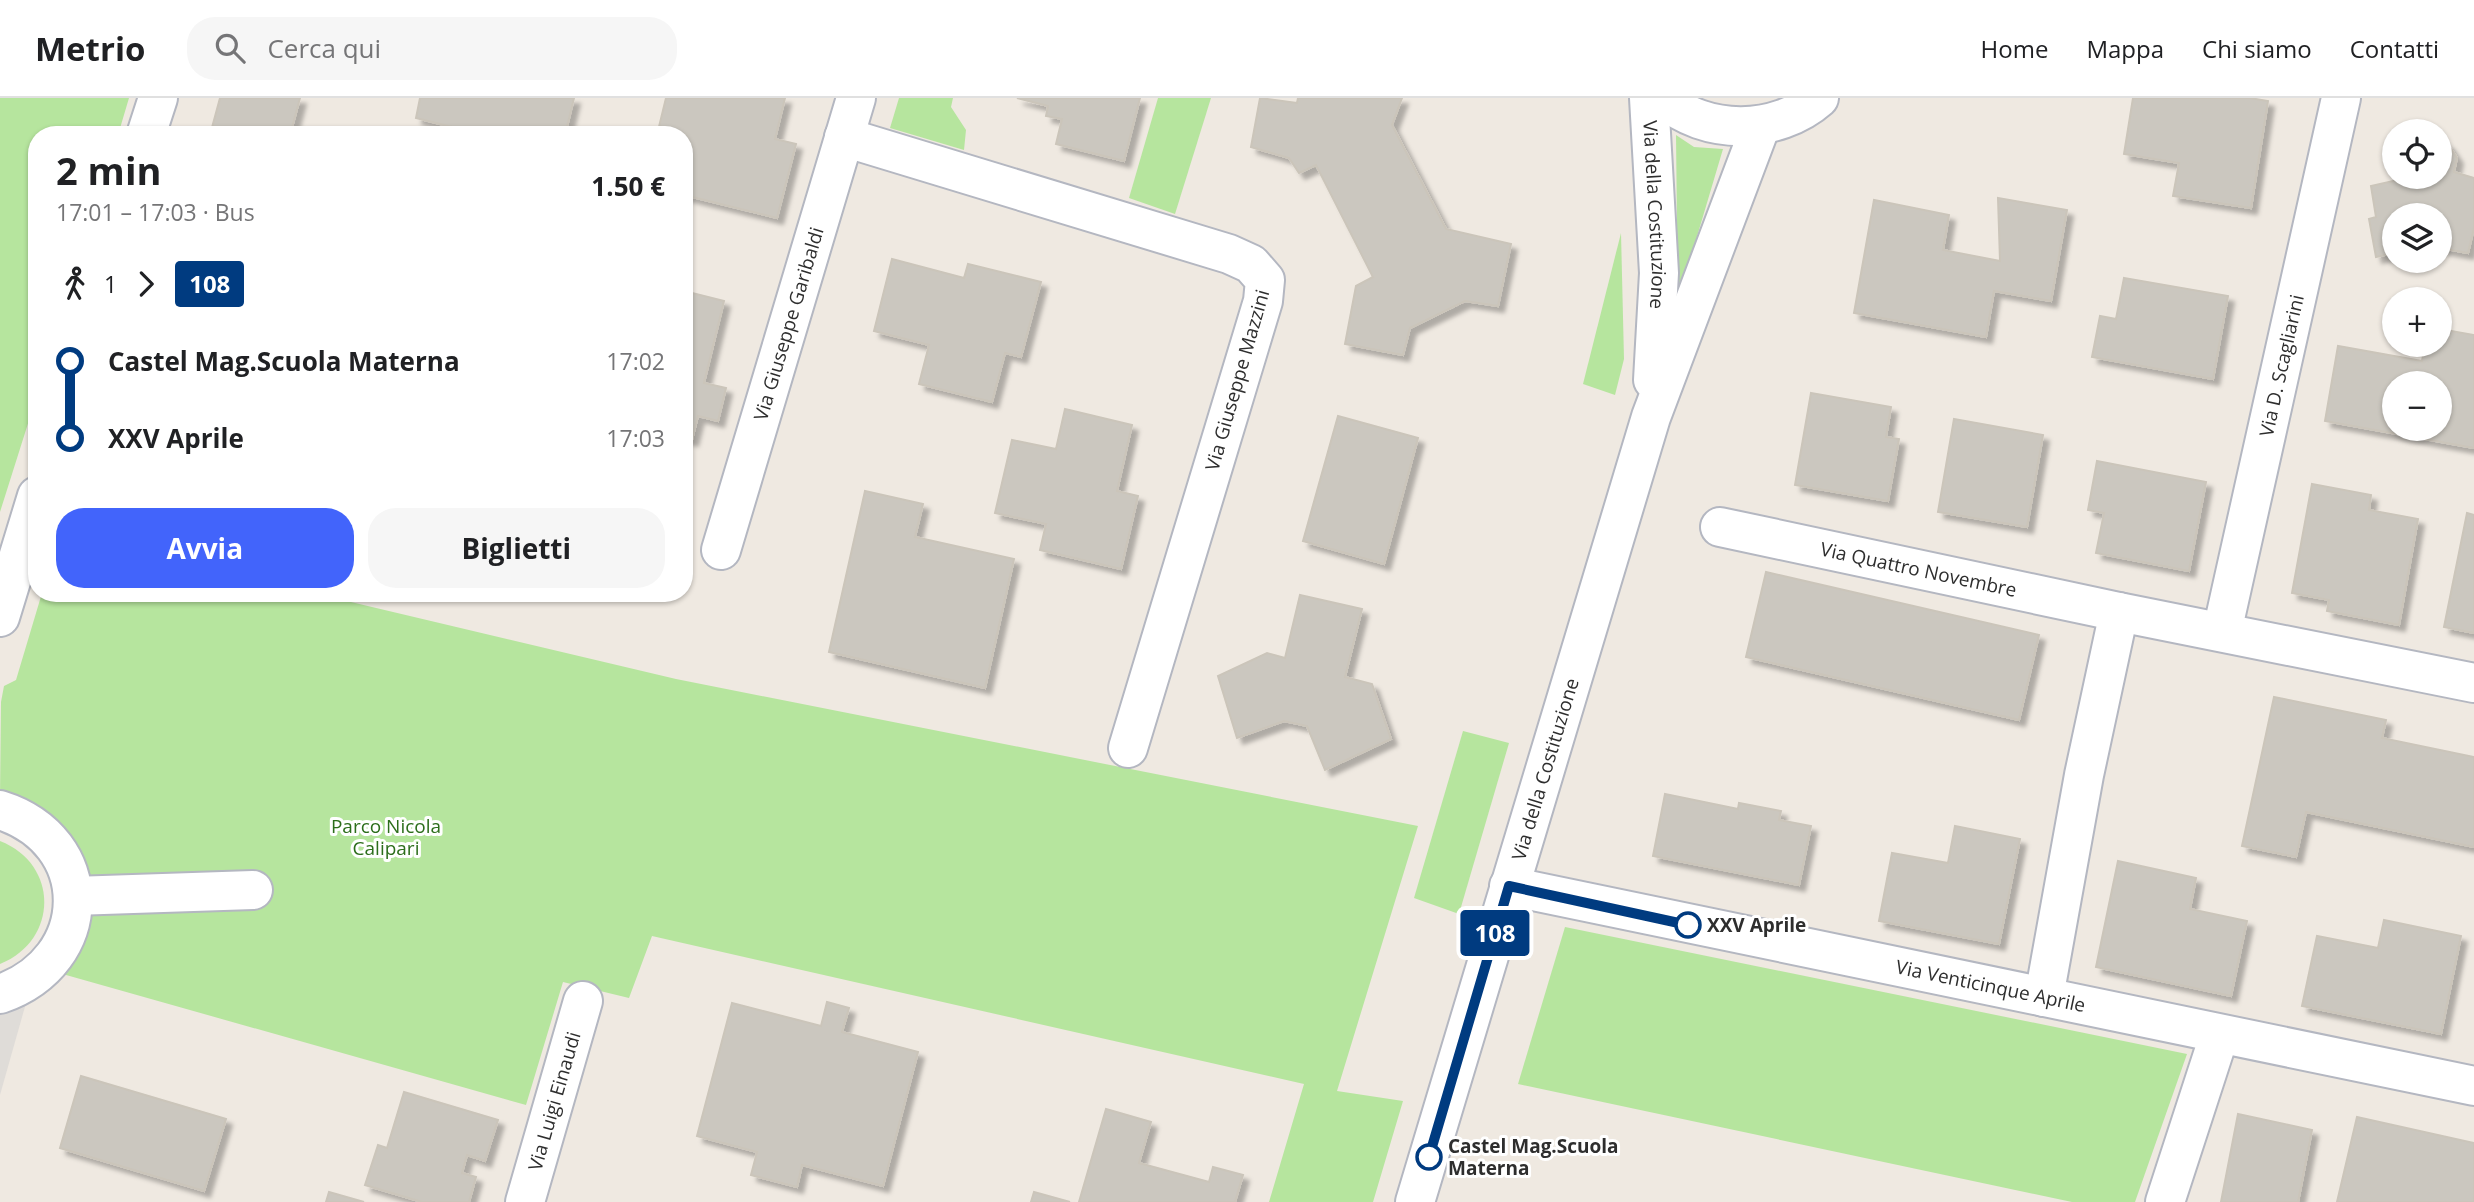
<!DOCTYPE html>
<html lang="it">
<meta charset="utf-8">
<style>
body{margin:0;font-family:"Open Sans",sans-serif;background:#f6f6f6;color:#202124;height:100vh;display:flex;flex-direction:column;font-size:26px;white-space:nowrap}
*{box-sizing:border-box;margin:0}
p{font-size:23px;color:#757577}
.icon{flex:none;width:38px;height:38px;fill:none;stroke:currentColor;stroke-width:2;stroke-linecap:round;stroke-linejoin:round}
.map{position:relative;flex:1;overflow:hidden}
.panel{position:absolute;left:28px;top:28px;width:665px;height:476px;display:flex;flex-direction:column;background:#fff;border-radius:28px;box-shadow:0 2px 5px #0004}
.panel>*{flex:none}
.badge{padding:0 14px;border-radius:5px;font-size:24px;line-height:46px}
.tools{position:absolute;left:2382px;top:21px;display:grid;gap:14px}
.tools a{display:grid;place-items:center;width:70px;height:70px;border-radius:50%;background:#fff;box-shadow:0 2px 5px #0004;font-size:35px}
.map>.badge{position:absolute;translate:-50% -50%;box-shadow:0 0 0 4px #fff}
.legs{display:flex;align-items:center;gap:10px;height:77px;padding:0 28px;font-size:23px}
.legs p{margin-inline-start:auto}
.head{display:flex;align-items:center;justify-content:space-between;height:119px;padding:0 28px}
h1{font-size:38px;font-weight:700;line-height:52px}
.action{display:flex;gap:14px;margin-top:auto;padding:14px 28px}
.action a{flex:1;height:80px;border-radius:28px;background:#4264fb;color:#fff;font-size:28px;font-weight:700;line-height:80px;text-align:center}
.action a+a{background:#f6f6f6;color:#202124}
ul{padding:0 28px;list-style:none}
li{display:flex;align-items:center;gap:24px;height:77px;font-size:26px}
li i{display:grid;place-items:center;width:10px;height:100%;margin:0 9px;background:currentColor}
li i::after{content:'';width:18px;height:18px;margin:-9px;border:5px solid;border-radius:50%;background:#fff}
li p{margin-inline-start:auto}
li:first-child i{background:linear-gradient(#0000 50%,currentColor 0)}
li:last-child i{background:linear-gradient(currentColor 50%,#0000 0)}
header{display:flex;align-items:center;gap:42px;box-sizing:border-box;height:98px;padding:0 35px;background:#fff;border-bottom:2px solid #e0e0e0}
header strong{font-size:33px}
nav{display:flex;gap:38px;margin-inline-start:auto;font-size:24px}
.search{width:490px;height:63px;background:#f6f6f6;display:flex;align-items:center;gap:18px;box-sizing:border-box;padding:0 24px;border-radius:28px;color:#757577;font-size:26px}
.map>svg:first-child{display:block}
</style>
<header>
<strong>Metrio</strong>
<div class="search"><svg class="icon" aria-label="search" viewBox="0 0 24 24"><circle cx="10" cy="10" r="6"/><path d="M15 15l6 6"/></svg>Cerca qui</div>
<nav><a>Home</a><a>Mappa</a><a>Chi siamo</a><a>Contatti</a></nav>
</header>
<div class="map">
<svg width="2474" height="1104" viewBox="0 0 2474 1104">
<defs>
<filter id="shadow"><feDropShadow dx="6" dy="6" stdDeviation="2" flood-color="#0004"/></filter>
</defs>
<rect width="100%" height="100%" fill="#efe9e1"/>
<!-- green -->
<g fill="#b6e59e">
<path d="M0 0H129L118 37H37V297L0 414Z"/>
<path d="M899 0H953L951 9 966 32 964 52 890 30Z"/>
<path d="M1158 0H1211L1175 116 1129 100Z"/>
<path d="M1676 37 1694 49 1723 51 1668 236 1677 128Z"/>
<path d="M1621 135 1624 261 1615 297 1583 286Z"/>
<path d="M42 495H204L214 499 215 495H313L676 581 1418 728 1337 993 1403 1003 1373 1104H1269L1304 986 652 838 629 900 563 884 526 1007 59 875 87 825 0 699 1 604 4 588 16 582Z"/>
<path d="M1463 633 1509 645 1459 816 1414 800Z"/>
<path d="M0 743C59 766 59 842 0 866Z"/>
<path d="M1565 829 2187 956 2135 1104H2072L1518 986Z"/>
</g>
<!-- plaza -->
<path fill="#dfdcd8" d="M28 898 0 997V912Z"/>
<!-- building -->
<g fill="#cbc7bf" stroke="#cbc5ba" stroke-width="2" fill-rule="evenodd" filter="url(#shadow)">
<path d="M220 0H300L290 37H210Z"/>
<path d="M420 0H574L565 37H463L464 32 416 20Z"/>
<path d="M666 0H785L775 41 796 46 777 120 684 97 691 69 684 67V37H657Z"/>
<path d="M1017 0H1140L1124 63 1056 46 1062 21 1046 18 1048 8Z"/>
<path d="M1260 0 1297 5 1298 0H1402L1392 27 1446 131 1511 146 1498 208 1465 203 1410 230 1403 257 1345 246 1356 188 1373 179 1316 67 1299 75 1289 60 1251 49Z"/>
<path d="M2133 0H2250L2268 3 2251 110 2173 98 2179 65 2124 56Z"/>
<path d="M2440 43 2448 46 2457 60 2454 74 2474 80V130L2468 155 2440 150V117H2394V155L2376 159 2369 121 2376 119 2371 88 2411 79H2440Z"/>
<path d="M1998 100 2067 112 2051 203 1994 193 1986 239 1854 215 1874 102 1949 117 1943 152 2000 163Z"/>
<path d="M892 161 964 180 968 166 1041 184 1021 259 1005 255 992 304 919 286 929 247 874 233Z"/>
<path d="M2124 180 2228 198 2213 281 2092 259 2100 218 2116 221Z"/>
<path d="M684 193 724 203 704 285 726 290 718 323 698 318 692 342 684 340Z"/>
<path d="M2440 231 2474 237V350L2325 323 2338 248 2422 263 2425 247H2440ZM2394 285H2440V331H2394Z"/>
<path d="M1811 295 1891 309 1886 339 1899 341 1888 403 1795 387Z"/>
<path d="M1065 311 1132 327 1117 393 1138 398 1121 471 1040 452 1046 426 995 415 1012 342 1056 351Z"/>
<path d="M1338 318 1418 340 1384 466 1303 443Z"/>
<path d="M1954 321 2043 337 2027 429 1938 414Z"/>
<path d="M2097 363 2206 384 2189 473 2096 455 2104 415 2088 412Z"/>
<path d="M2312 386 2371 397 2369 412 2418 421 2399 527 2327 513 2329 502 2292 495Z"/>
<path d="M865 393 923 406 915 439 1014 461 985 590 829 554Z"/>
<path d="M2467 415 2474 417V535L2444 529Z"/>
<path d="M1766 474 2039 537 2019 622 1746 559Z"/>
<path d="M1300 497 1362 511 1345 579 1372 586 1391 641 1325 672 1307 628 1284 623 1237 640 1218 578 1267 555 1285 560Z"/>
<path d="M2274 599 2386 622 2382 640 2474 659V749L2306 714 2296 759 2242 748Z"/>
<path d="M1665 696 1738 711 1739 705 1781 713 1779 722 1811 728 1799 787 1653 758Z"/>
<path d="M1955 728 2020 741 1999 846 1879 823 1892 755 1948 765Z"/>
<path d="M2118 763 2196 780 2190 811 2247 823 2231 898 2096 869Z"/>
<path d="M2384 822 2461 838 2441 936 2302 908 2317 838 2378 850Z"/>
<path d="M827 904 849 910 842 934 918 954 883 1088 802 1067 797 1089 751 1077 757 1054 697 1038 732 905 821 928Z"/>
<path d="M81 978 226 1021 204 1093 60 1050Z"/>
<path d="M404 994 498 1022 485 1063 467 1057 462 1075 476 1079 469 1104H422L365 1087 378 1047 387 1050Z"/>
<path d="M1106 1011 1151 1024 1139 1065 1209 1084 1213 1069 1243 1077 1235 1104H1079Z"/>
<path d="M2238 1016 2312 1032 2298 1104H2221Z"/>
<path d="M2357 1019 2474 1045V1104H2337Z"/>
<path d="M329 1094 364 1104H326Z"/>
<path d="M1034 1094 1070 1104H1031Z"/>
</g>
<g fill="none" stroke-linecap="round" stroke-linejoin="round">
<defs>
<g id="minor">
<path id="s1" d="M1649 0 1659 175 1653 282"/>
<path d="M1663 0C1705 38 1777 37 1819 0"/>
<path d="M146 37 158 0"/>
<path d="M844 39 1229 156 1251 166 1265 182 1263 203 1128 650"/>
<path id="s2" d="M1720 429 2119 514 2474 585"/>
<path id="s3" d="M721 452 856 0"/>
<path d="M0 519 37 398"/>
<path id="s4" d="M2222 534 2341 0"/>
<path d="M0 712C98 743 96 863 0 896"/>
<path id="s5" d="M1509 788 2474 988"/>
<path d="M73 798 253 792"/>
<path d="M2044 899 2084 677 2119 514"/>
<path id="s6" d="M525 1104 583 903"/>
<path id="s7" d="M1415 1104 1651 319 1761 27"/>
<path d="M2165 1104 2219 938"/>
</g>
</defs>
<!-- minor casing -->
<use href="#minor" stroke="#b4b7c1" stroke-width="42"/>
<!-- minor -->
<use href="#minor" stroke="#fff" stroke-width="38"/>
</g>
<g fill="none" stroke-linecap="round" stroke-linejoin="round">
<defs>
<path id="line-1" d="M1429 1059 1509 788 1688 827"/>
</defs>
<!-- line-1 casing -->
<use href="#line-1" stroke="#fff" stroke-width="16"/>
<!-- line-1 -->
<use href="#line-1" stroke="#003b80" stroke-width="10"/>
</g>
<!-- markers -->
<g fill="#fff" stroke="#003b80" stroke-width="3.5">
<circle cx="1688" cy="827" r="12"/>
<circle cx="1429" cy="1059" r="12"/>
</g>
<g text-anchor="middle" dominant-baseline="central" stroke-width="6" stroke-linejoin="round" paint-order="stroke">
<!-- street labels -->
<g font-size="19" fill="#2e2e2e" stroke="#fff">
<text stroke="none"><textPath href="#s1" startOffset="117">Via della Costituzione</textPath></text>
<text stroke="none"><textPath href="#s3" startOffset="236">Via Giuseppe Garibaldi</textPath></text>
<text stroke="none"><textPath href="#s4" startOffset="273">Via D. Scagliarini</textPath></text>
<text transform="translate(1237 282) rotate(-74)">Via Giuseppe Mazzini</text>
<text stroke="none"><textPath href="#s2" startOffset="203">Via Quattro Novembre</textPath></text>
<text stroke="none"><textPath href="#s7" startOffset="452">Via della Costituzione</textPath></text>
<text stroke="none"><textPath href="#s5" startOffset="492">Via Venticinque Aprile</textPath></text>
<text stroke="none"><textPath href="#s6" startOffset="105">Via Luigi Einaudi</textPath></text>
</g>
<!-- park labels -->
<g font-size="19" fill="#2c6e1b" stroke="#fff">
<text x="386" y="728">Parco Nicola<tspan x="386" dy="22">Calipari</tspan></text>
</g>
<!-- stop labels -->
<g font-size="19" font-weight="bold" fill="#2e2e2e" stroke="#fff" text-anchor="start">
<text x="1707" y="827">XXV Aprile</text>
<text x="1448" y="1048">Castel Mag.Scuola<tspan x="1448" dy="22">Materna</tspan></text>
</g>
</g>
</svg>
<div class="tools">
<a><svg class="icon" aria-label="locate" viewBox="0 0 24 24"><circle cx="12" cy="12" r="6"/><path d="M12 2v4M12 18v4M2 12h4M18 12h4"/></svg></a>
<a><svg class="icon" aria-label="layers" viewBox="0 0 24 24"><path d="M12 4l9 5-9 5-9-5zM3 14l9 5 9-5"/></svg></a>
<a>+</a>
<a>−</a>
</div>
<b class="badge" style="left:1495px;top:835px;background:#003b80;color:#fff">108</b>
<section class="panel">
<div class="head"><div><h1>2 min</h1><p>17:01 – 17:03 · Bus</p></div><b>1.50 €</b></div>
<div class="legs"><svg class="icon" aria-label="walk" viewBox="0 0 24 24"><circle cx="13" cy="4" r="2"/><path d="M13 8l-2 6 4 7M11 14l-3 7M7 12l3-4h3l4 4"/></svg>1<svg class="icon" aria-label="forward" viewBox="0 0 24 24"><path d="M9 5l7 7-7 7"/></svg><b class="badge" style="background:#003b80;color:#fff">108</b></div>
<ul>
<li><i style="color:#003b80"></i><b>Castel Mag.Scuola Materna</b><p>17:02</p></li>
<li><i style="color:#003b80"></i><b>XXV Aprile</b><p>17:03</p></li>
</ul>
<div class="action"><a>Avvia</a><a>Biglietti</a></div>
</section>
</div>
